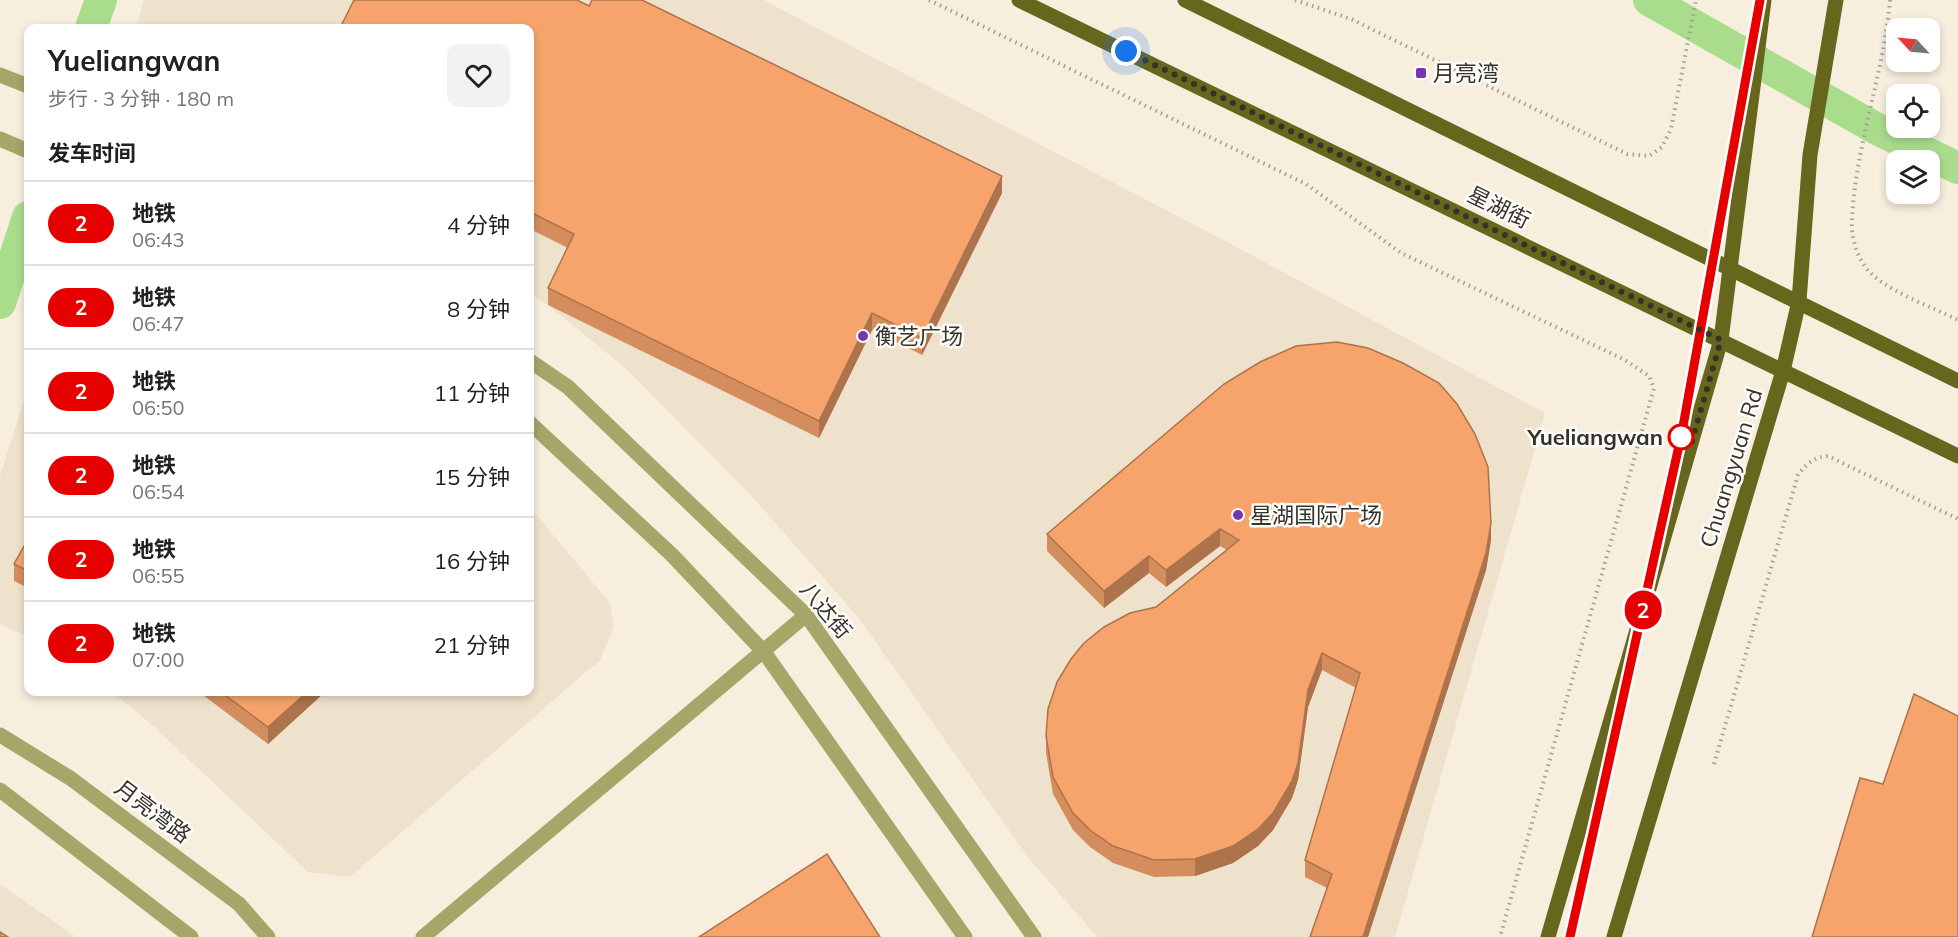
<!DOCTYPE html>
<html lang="zh">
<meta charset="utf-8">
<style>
body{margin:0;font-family:Mulish,"Noto Sans SC",sans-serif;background:#f2f2f2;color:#202124;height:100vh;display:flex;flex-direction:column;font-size:22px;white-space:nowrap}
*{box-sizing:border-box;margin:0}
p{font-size:20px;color:#757577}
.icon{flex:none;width:33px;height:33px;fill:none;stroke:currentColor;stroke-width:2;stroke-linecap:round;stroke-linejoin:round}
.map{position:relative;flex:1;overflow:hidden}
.panel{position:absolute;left:24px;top:24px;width:510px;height:672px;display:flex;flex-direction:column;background:#fff;border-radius:12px;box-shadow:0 3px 9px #0003}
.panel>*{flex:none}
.badge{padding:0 12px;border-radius:20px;font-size:21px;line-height:39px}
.needle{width:39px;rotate:296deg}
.controls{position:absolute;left:1886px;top:18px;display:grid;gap:12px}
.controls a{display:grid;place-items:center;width:54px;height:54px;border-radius:12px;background:#fff;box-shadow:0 3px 9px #0003;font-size:30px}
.you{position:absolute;width:30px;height:30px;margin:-15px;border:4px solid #fff;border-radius:50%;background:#1a73e8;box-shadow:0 0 0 9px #1a73e833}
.map>.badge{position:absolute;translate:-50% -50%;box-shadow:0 0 0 3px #fff}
h2{padding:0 24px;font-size:22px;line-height:54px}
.round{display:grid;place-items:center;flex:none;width:63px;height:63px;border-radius:12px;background:#f2f2f2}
.head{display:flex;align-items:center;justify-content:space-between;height:102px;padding:0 24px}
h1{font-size:28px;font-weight:700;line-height:45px}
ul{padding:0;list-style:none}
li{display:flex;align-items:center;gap:18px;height:84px;padding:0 24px;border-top:2px solid #e0e0e0}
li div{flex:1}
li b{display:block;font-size:22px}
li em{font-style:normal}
li .badge{min-width:66px;font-weight:700;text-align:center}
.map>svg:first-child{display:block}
</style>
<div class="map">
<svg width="1958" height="937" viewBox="0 0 1958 937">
<rect width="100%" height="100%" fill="#f7eede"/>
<!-- built -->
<g fill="#efe2cc">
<path d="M144 0H763L1231 244 1545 413 1395 937H1097L1027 856 858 617 749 493 624 367 548 305 530 293V28H136Z"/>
<path d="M28 388V637L0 624V476Z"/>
<path d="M530 507 610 603 614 627 600 660 350 877 308 872 150 723 112 692H530Z"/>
<path d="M0 884 76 937H0Z"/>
</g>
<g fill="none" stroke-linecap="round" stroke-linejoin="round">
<!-- canal -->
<g stroke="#a9dd8c" stroke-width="32">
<path d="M1649 0 1877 129 1958 168"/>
<path d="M91 28 101 0"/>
<path d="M0 303 28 217"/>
</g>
<!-- path -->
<g stroke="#a59e92" stroke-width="4" stroke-dasharray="1.5 4.5" stroke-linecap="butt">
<path d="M929 0 1306 184 1401 253 1625 360 1649 376 1654 388 1500 937"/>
<path d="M1295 0 1351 19 1627 154 1649 156 1662 147 1671 129 1696 0"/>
<path d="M1890 0C1884 74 1855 146 1852 221 1851 236 1856 253 1864 265 1879 289 1933 307 1958 320"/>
<path d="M1714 764 1798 475C1806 464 1814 457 1828 456L1958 519"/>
</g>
<!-- minor -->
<path stroke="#a6a669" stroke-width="15" d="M423 937 806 615"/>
<!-- tertiary -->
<g stroke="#a6a669" stroke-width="15">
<path d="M0 75 28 86"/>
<path d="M0 139 28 151"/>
<path d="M530 361 568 387 806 615 1034 937"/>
<path d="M530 423 672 555 764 652 965 937"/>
<path d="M0 735 70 778 239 904 268 937"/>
<path d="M0 790 191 937"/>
</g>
<!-- primary -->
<g stroke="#67661d" stroke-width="15">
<path d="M1019 0 1958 456"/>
<path d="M1185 0 1958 381"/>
<path d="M1548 937 1721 340 1764 0"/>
<path d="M1614 937 1783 371 1799 301 1810 155 1836 0"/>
</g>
</g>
<!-- wall -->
<g fill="#d48d5d">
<path d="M530 28 1002 193 922 355 872 330 819 438 548 305V288L568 248 530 229Z"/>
<path d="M1224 384 1491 540 1486 570 1368 937H1310L1327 888 1305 877V860L1356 688 1322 670 1308 707 1298 780 1292 798 1273 830 1258 846 1233 863 1195 876 1154 877 1113 863 1090 847 1073 830 1053 794 1046 753V736L1156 607 1227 550 1220 546 1166 587 1149 573 1104 608 1047 551V534Z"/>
<path d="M28 539V588L14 581V564Z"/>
<path d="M199 692H325L268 744Z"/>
</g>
<!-- shaded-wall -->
<g fill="#ac734c">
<path d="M1002 176V193L922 355V338Z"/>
<path d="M872 313V330L819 438V421Z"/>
<path d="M1491 523V540L1486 570 1368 937H1363Z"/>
<path d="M1220 529V546L1166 587V570Z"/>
<path d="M1149 556V573L1104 608V591Z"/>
<path d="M1322 653V670L1308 707 1298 780 1292 798 1273 830 1258 846 1233 863 1195 876V859L1308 690Z"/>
<path d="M307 692H325L268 744V727Z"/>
</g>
<!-- building -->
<g fill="#f6a46c" stroke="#ac734c" stroke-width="1.5">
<path d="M354 0H577L589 6 592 0H642L1002 176 922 338 872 313 819 421 548 288 574 234 530 212V28H340Z"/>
<path d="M1337 342 1368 348 1403 363 1439 383 1457 404 1475 434 1488 467 1491 523 1486 553 1363 937H1310L1332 874 1305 860 1360 673 1322 653 1308 690 1298 763 1292 781 1273 813 1258 829 1233 846 1195 859 1154 860 1113 846 1090 830 1073 813 1053 777 1046 736 1048 709 1057 682 1071 659 1084 643 1104 627 1130 613 1156 607 1239 540 1220 529 1166 570 1149 556 1104 591 1047 534 1224 384 1260 362 1296 346Z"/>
<path d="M28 539V571L14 564Z"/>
<path d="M221 692H307L268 727Z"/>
<path d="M1914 694 1958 716V937H1812L1860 778 1883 784Z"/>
<path d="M827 854 880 937H699Z"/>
<path d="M0 932 8 937H0Z"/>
</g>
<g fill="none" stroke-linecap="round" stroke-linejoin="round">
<defs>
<path id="line" d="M1570 937 1682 432 1760 0"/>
</defs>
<!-- line casing -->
<use href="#line" stroke="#fff" stroke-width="14"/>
<!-- line -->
<use href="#line" stroke="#e60000" stroke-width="9"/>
<!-- walk -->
<path stroke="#35312b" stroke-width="6" stroke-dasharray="0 10.8" d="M1126 51 1721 340 1690 448 1681 437"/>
</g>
<!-- markers -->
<g fill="#7835a9" stroke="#fefcf9" stroke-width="2">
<rect x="1415" y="67" width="12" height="12" rx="3"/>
<circle cx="863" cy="336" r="6"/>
<circle cx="1238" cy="515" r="6"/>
</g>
<circle fill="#fff" stroke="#e60000" stroke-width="3" cx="1681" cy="437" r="12"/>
<g text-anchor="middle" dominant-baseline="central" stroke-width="5" stroke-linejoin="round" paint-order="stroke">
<!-- poi labels -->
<g font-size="22" fill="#35312b" stroke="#fefcf9" text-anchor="start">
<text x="1433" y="73">月亮湾</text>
<text x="875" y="336">衡艺广场</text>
<text x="1250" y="515">星湖国际广场</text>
</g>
<!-- street labels -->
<g font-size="22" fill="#35312b" stroke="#fefcf9">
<text transform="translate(1499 207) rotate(26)">星湖街</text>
<text transform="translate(1731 468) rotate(-73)">Chuangyuan Rd</text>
<text transform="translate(826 610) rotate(50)">八达街</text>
<text transform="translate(153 811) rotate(37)">月亮湾路</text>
</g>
<!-- stop labels -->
<g font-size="22" font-weight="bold" fill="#35312b" stroke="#fefcf9" text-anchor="end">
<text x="1663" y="437">Yueliangwan</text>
</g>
</g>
</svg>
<div class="controls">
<a><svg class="needle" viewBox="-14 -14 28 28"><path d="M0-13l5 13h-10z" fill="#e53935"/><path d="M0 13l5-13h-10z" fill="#757577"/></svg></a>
<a><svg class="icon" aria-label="locate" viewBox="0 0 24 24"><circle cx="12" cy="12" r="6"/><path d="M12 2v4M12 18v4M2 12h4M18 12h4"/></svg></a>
<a><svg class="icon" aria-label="layers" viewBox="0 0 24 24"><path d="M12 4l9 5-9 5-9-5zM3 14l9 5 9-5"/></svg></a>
</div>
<div class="you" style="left:1126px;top:51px"></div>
<b class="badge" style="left:1643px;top:610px;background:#e60000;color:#fff">2</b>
<section class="panel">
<div class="head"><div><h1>Yueliangwan</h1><p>步行 · 3 分钟 · 180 m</p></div><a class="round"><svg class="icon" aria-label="heart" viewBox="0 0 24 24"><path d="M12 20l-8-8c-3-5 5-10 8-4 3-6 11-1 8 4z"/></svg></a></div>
<h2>发车时间</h2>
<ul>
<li><span class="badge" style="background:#e60000;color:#fff">2</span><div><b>地铁</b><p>06:43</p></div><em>4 分钟</em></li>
<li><span class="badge" style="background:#e60000;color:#fff">2</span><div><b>地铁</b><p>06:47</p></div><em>8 分钟</em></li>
<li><span class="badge" style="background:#e60000;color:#fff">2</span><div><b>地铁</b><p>06:50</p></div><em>11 分钟</em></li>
<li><span class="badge" style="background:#e60000;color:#fff">2</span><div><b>地铁</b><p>06:54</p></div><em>15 分钟</em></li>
<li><span class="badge" style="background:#e60000;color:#fff">2</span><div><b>地铁</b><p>06:55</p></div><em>16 分钟</em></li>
<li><span class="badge" style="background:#e60000;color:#fff">2</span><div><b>地铁</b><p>07:00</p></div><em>21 分钟</em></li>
</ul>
</section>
</div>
